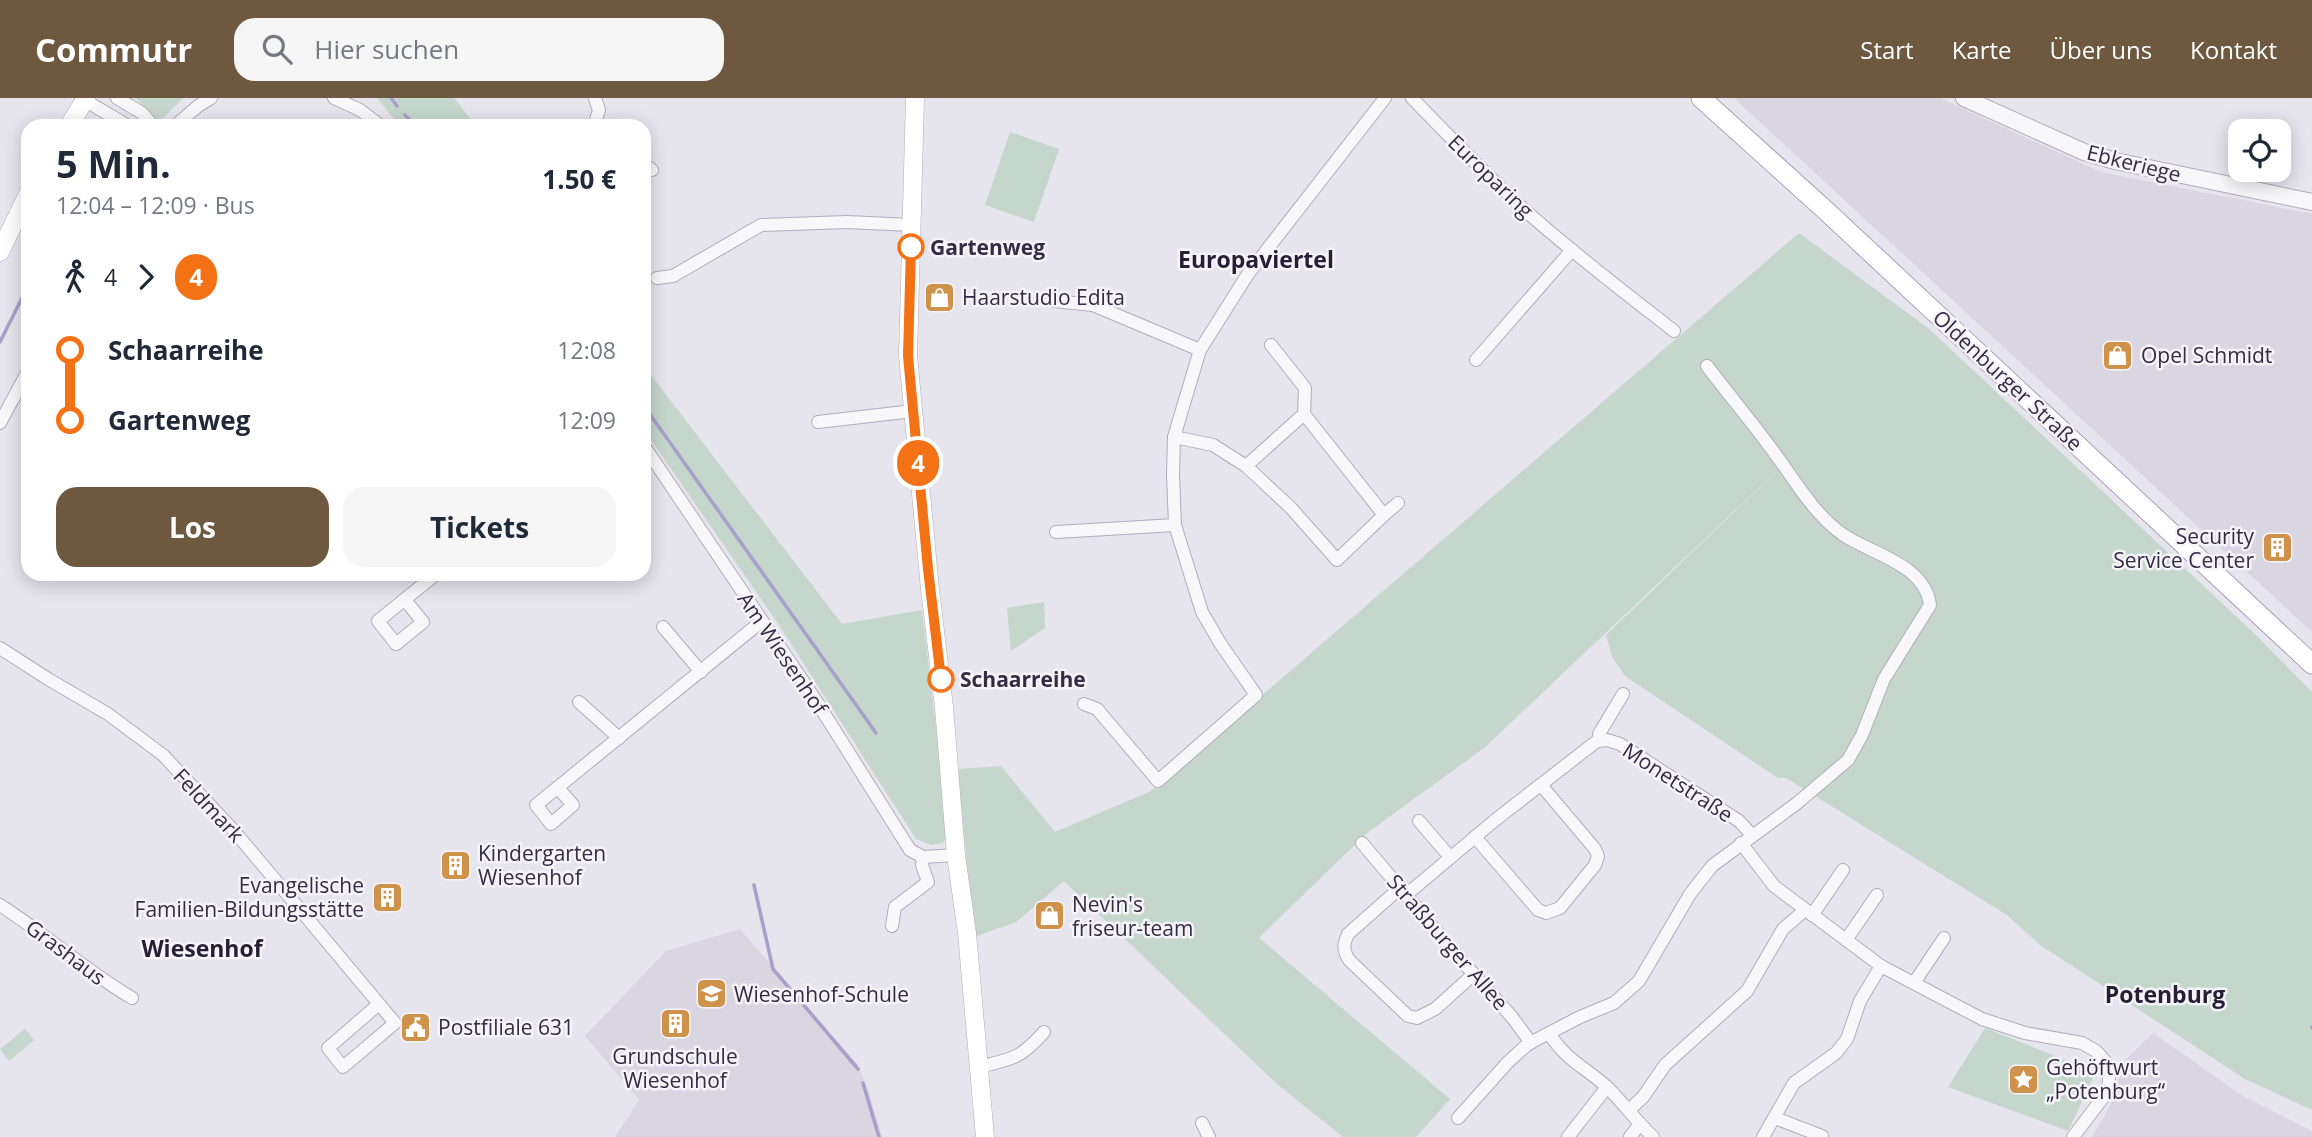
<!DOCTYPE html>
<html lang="de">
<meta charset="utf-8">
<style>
body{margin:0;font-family:"Open Sans",sans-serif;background:#f6f6f7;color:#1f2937;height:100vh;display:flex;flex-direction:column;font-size:26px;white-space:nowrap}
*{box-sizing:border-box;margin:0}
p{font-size:23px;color:#747a83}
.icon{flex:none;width:38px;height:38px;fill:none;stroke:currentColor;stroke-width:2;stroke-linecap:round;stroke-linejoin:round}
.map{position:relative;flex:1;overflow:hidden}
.panel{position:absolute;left:21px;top:21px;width:630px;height:462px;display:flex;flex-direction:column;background:#fff;border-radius:21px;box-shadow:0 4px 18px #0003}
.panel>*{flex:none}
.badge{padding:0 14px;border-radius:23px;font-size:24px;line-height:46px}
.controls{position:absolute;left:2228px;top:21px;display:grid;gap:14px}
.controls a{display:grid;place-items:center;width:63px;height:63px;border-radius:14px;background:#fff;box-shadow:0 4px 18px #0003;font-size:35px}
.map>.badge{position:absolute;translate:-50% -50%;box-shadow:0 0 0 4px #fff}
.legs{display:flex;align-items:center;gap:10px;height:77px;padding:0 35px;font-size:23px}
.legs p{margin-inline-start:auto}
.overview{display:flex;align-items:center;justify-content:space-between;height:119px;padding:0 35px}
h1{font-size:38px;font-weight:700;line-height:52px}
.cta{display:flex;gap:14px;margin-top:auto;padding:14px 35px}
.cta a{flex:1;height:80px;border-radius:21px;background:#6e5840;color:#fff;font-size:28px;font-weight:700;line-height:80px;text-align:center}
.cta a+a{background:#f6f6f7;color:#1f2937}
ul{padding:0 35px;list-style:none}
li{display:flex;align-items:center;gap:24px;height:70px;font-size:26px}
li i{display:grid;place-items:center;width:10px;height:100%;margin:0 9px;background:currentColor}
li i::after{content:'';width:18px;height:18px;margin:-9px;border:5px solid;border-radius:50%;background:#fff}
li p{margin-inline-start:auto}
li:first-child i{background:linear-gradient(#0000 50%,currentColor 0)}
li:last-child i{background:linear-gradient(currentColor 50%,#0000 0)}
header{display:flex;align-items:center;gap:42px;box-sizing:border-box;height:98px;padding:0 35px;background:#6e5840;color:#fff}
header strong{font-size:33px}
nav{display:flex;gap:38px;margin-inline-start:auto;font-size:24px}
.search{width:490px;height:63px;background:#f6f6f7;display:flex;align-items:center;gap:18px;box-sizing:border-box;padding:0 24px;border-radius:21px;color:#747a83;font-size:26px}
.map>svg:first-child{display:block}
</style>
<header>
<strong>Commutr</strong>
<div class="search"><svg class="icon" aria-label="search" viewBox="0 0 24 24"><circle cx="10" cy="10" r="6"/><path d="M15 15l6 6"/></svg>Hier suchen</div>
<nav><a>Start</a><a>Karte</a><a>Über uns</a><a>Kontakt</a></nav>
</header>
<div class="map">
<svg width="2312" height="1039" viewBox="0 0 2312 1039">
<rect width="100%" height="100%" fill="#e6e4ec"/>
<!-- built -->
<g fill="#d9d6e1">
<path d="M1734 0H1940L2101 74 2312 116V534Z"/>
<path d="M740 831 858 967 868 991 882 1039H615L639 1002 585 938 666 853Z"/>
<path d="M2153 935 2243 998 2312 1033V1039H2092L2110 1008 2118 989V969Z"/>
</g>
<!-- green -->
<g fill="#c5d6cc">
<path d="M136 0H183L159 24Z"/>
<path d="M377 0H454L476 28H400Z"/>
<path d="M1010 34 1059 51 1034 124 985 107Z"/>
<path d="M1799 135 1928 230 2257 538 2312 594V1012L2245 981 2040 847 2007 817 1786 680H1778L1625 578 1612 559 1606 537 1802 349 1484 650 1367 735 1259 840 1450 1001 1416 1039H1343L1277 986 1064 783 1016 824 974 839 958 671 1001 668 1055 734 1151 693Z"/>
<path d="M644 268 842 526 922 512 948 733 943 745 932 747 916 741 779 527 644 332Z"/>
<path d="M1044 504 1045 530 1011 553 1007 510Z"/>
<path d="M1985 930 2096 974 2068 1033 1948 989Z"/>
<path d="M25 931 34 942 9 963 0 951Z"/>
</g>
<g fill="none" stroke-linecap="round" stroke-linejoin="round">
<!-- stream -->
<g stroke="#a99fcb" stroke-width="3.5">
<path d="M391 0 397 8"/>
<path d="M405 17 415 28"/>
<path d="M0 244 28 188"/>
<path d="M644 308 876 635"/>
<path d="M754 787 773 871 858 971"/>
<path d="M2312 929V930"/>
<path d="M863 985 879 1039"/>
</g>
<defs>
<g id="minor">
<path d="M81 0 128 28"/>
<path d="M117 0 142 15 153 28"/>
<path d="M334 0 360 12 381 28"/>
<path d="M1412 0C1450 39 1487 78 1527 114 1574 156 1624 194 1674 233"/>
<path d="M175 28 198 8 211 0"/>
<path d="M594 28 599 12 595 0"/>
<path d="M644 66 652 72"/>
<path d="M657 180 673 178 761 127 847 124 911 127"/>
<path d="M1054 203 1093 207 1200 252"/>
<path d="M1271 247 1305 290 1304 316"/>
<path d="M1476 262 1572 152"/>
<path d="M818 324 913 313"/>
<path d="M0 325 28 273"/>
<path d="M1174 339 1213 347 1246 368 1291 410 1337 462 1384 417 1304 316 1246 368"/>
<path d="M644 348 815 601 910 752 923 759 956 757"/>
<path d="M1384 417 1398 405"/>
<path d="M1056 434 1175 427"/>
<path d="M405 502 423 524 396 546 378 523 436 476"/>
<path d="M663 529 701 574"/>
<path d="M0 550 48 581 108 616 163 657 235 734 395 925 343 969 328 950 379 906"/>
<path d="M579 604 619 640"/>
<path d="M1084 606 1097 611 1158 683 1256 597 1220 545 1202 514 1175 427 1173 376 1174 339 1200 252 1248 176 1385 0"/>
<path d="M1599 643V636L1623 596"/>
<path d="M558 690 573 707 551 726 536 707 762 523"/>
<path d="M1419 723 1450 759"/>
<path d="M1475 739 1538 812 1546 815 1560 810 1595 767 1598 758 1595 751 1541 687"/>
<path d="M1362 745 1461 862 1512 919 1531 945"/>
<path d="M1741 745 1774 788 1881 868 1982 921 2025 935 2082 945 2096 953 2105 963 2109 980 2108 993 2073 1039"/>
<path d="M1400 790 1348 836C1343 847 1343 852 1349 862L1408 918 1417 920 1435 911 1474 876"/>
<path d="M1406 797 1494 723 1597 643 1607 642 1620 646 1739 723 1752 737"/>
<path d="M0 807C45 836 86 873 132 900"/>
<path d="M1812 817 1843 772"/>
<path d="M892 828 895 809 928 784 922 767 923 759"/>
<path d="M1846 842 1877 797"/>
<path d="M1914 885 1944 840"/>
<path d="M1549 935C1567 964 1586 969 1608 990 1624 1006 1637 1024 1653 1039"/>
<path d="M979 969C1013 961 1021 960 1044 934"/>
<path d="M1629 1012 1643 999 1665 967 1747 893 1783 831 1805 812"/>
<path d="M1458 1020 1508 964 1528 946 1580 919 1614 905 1639 883 1690 796 1712 768 1796 706 1848 662 1862 637 1884 581 1930 507C1925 466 1871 456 1842 436 1812 414 1795 382 1773 353 1752 324 1729 297 1707 268"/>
<path d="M1775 1020 1822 1038"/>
<path d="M1202 1025 1209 1039"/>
<path d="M1568 1039 1607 989"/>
<path d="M1630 1039 1640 1026"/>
<path d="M1763 1039 1794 985 1836 955 1847 941 1860 903 1881 868"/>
</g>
<path id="tertiary" d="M1964 0 2084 54 2115 63 2312 104"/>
<g id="secondary">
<path d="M915 0 908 258 930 491 944 609 956 757 967 835 985 1039"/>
<path d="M69 28 86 0"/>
<path d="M0 154 28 96"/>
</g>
<path id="primary" d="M1701 0 1823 110 2312 566"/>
</defs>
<!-- minor casing -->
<use href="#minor" stroke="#b1acba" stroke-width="14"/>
<!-- tertiary casing -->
<use href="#tertiary" stroke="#b1acba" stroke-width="18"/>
<!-- secondary casing -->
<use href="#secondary" stroke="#b1acba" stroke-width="19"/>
<!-- primary casing -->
<use href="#primary" stroke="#a9a3b8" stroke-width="21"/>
<!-- minor -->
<use href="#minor" stroke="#f8f7fa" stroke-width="12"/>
<!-- tertiary -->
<use href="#tertiary" stroke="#f8f7fa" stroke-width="16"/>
<!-- secondary -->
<use href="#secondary" stroke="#fff" stroke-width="18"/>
<!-- primary -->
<use href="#primary" stroke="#fff" stroke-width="19"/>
</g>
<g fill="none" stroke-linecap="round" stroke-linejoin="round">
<defs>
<path id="line-1" d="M911 149 908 258 928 471 941 581"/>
</defs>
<!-- line-1 casing -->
<use href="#line-1" stroke="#fff" stroke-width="16"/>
<!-- line-1 -->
<use href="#line-1" stroke="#f47216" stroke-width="10"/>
</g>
<!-- icons -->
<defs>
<symbol id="shop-square" viewBox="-11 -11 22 22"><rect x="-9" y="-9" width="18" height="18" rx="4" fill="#cf924b" stroke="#f5f4f9"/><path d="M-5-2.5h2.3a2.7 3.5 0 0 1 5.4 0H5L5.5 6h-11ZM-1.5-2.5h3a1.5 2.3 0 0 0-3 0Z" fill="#fff"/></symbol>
<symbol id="building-square" viewBox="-11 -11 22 22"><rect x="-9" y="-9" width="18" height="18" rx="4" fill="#cf924b" stroke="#f5f4f9"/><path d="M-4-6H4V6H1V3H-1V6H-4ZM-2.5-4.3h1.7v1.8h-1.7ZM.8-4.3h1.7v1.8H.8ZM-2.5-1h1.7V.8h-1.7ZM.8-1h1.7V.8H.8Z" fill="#fff"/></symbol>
<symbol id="school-square" viewBox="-11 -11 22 22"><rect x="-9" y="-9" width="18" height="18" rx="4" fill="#cf924b" stroke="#f5f4f9"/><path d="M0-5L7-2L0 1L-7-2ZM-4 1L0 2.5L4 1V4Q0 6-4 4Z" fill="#fff"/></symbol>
<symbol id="civic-square" viewBox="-11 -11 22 22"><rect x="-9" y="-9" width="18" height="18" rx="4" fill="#cf924b" stroke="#f5f4f9"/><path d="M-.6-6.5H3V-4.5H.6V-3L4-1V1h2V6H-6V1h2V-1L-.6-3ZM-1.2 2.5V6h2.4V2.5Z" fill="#fff"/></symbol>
<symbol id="sight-square" viewBox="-11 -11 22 22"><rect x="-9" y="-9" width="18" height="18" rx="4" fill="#cf924b" stroke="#f5f4f9"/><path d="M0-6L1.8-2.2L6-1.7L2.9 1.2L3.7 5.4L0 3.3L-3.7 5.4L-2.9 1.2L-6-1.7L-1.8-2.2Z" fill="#fff"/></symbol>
</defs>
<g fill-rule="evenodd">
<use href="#shop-square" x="922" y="182" width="35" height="35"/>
<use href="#shop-square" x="2100" y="240" width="35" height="35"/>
<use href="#building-square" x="2260" y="432" width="35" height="35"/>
<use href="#building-square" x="438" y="750" width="35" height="35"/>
<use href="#building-square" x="370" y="782" width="35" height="35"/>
<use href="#shop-square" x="1032" y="800" width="35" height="35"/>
<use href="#school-square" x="694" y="878" width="35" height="35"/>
<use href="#building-square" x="658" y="908" width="35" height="35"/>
<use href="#civic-square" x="398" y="912" width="35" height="35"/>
<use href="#sight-square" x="2006" y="964" width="35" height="35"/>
</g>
<!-- markers -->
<g fill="#fff" stroke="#f47216" stroke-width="3.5">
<circle cx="911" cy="149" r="12"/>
<circle cx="941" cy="581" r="12"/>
</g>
<g text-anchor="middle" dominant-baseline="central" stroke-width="5" stroke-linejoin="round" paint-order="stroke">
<!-- street labels -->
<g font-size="21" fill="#342b45" stroke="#f5f4f9">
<text transform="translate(2134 65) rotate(14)">Ebkeriege</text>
<text transform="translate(1491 78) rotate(44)">Europaring</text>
<text transform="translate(2008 282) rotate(43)">Oldenburger Straße</text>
<text transform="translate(783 555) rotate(56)">Am Wiesenhof</text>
<text transform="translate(1678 684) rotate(33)">Monetstraße</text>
<text transform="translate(209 707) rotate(47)">Feldmark</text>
<text transform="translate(1448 844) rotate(49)">Straßburger Allee</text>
<text transform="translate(66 854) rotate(37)">Grashaus</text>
</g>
<!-- stop labels -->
<g font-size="21" font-weight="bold" fill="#342b45" stroke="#f5f4f9" text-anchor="start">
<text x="930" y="149">Gartenweg</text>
<text x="960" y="581">Schaarreihe</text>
</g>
<!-- poi labels -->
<g font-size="21" fill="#342b45" stroke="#f5f4f9" text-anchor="start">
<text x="962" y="199">Haarstudio Edita</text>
<text x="2141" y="257">Opel Schmidt</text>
<text x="2254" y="438" text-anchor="end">Security<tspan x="2254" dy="24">Service Center</tspan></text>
<text x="478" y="755">Kindergarten<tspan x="478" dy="24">Wiesenhof</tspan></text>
<text x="364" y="787" text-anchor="end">Evangelische<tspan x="364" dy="24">Familien-Bildungsstätte</tspan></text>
<text x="1072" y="806">Nevin's<tspan x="1072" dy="24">friseur-team</tspan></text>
<text x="734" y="896">Wiesenhof-Schule</text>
<text x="438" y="929">Postfiliale 631</text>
<text x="675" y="958" text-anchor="middle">Grundschule<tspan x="675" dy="24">Wiesenhof</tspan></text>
<text x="2046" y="969">Gehöftwurt<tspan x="2046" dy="24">„Potenburg“</tspan></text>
</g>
<!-- neighbourhood labels -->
<g font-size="23" font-weight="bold" fill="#261d36" stroke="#f5f4f9">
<text x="1256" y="161">Europaviertel</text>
<text x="202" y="850">Wiesenhof</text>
<text x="2165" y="896">Potenburg</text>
</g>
</g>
</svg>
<div class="controls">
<a><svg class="icon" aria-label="locate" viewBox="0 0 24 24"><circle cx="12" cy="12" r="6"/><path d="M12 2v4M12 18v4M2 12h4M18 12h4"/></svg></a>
</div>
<b class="badge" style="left:918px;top:365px;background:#f47216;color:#fff">4</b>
<section class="panel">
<div class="overview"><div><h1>5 Min.</h1><p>12:04 – 12:09 · Bus</p></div><b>1.50 €</b></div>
<div class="legs"><svg class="icon" aria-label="walk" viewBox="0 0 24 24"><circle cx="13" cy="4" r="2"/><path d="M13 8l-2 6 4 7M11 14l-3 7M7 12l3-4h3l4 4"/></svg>4<svg class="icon" aria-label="forward" viewBox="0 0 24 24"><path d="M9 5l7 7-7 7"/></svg><b class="badge" style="background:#f47216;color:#fff">4</b></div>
<ul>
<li><i style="color:#f47216"></i><b>Schaarreihe</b><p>12:08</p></li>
<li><i style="color:#f47216"></i><b>Gartenweg</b><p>12:09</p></li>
</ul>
<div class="cta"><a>Los</a><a>Tickets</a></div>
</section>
</div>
